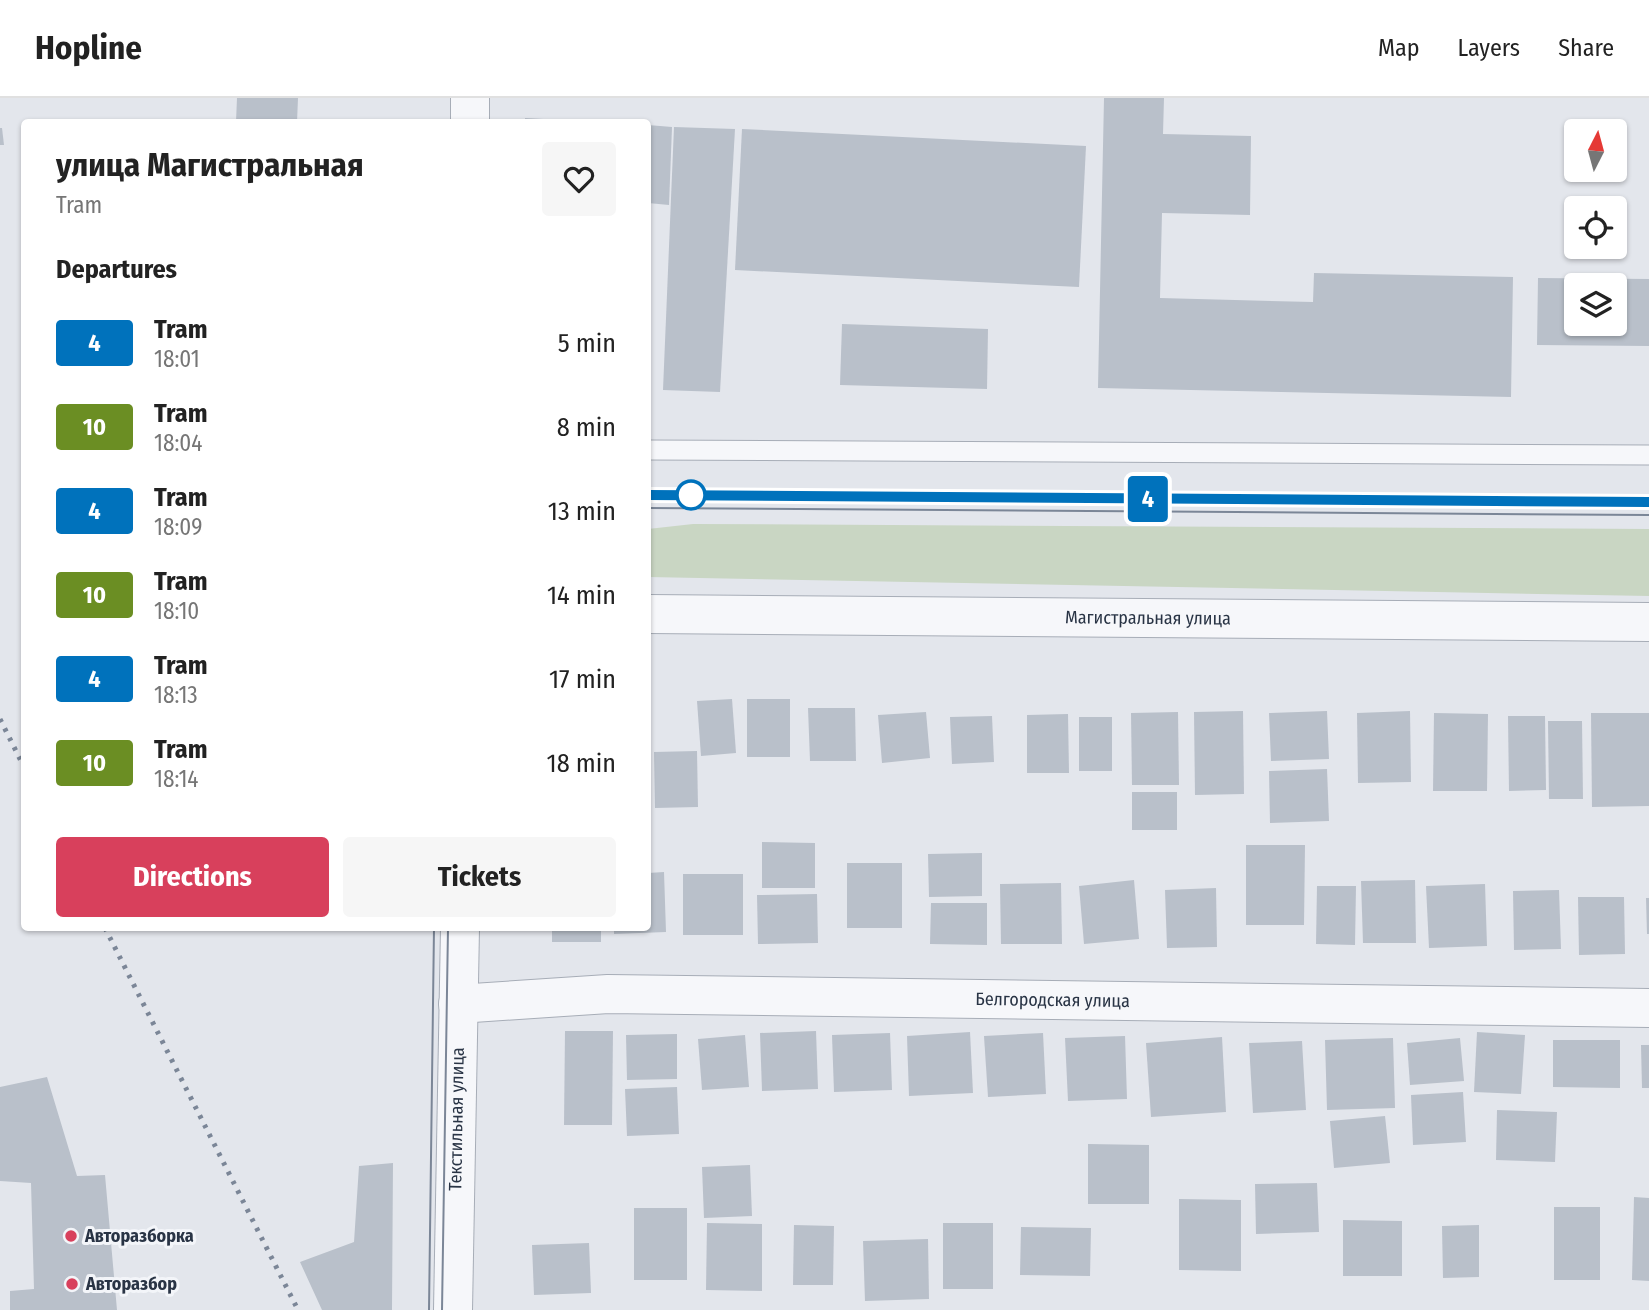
<!DOCTYPE html>
<meta charset="utf-8">
<style>
body{margin:0;font-family:"Fira Sans Condensed",sans-serif;background:#f6f6f6;color:#222;height:100vh;display:flex;flex-direction:column;font-size:26px;white-space:nowrap}
*{box-sizing:border-box;margin:0}
p{font-size:23px;color:#767676}
.icon{flex:none;width:38px;height:38px;fill:none;stroke:currentColor;stroke-width:2;stroke-linecap:round;stroke-linejoin:round}
.map{position:relative;flex:1;overflow:hidden}
.side{position:absolute;left:21px;top:21px;width:630px;height:812px;display:flex;flex-direction:column;background:#fff;border-radius:7px;box-shadow:0 2px 5px #0004}
.side>*{flex:none}
.badge{padding:0 14px;border-radius:5px;font-size:24px;line-height:46px}
.needle{width:46px;rotate:6deg}
.buttons{position:absolute;left:1564px;top:21px;display:grid;gap:14px}
.buttons a{display:grid;place-items:center;width:63px;height:63px;border-radius:7px;background:#fff;box-shadow:0 2px 5px #0004;font-size:35px}
.map>.badge{position:absolute;translate:-50% -50%;box-shadow:0 0 0 4px #fff}
h2{padding:0 35px;font-size:26px;line-height:63px}
.round{display:grid;place-items:center;flex:none;width:74px;height:74px;border-radius:7px;background:#f6f6f6}
.summary{display:flex;align-items:center;justify-content:space-between;height:119px;padding:0 35px}
h1{font-size:33px;font-weight:700;line-height:52px}
.primary-button{display:flex;gap:14px;margin-top:auto;padding:14px 35px}
.primary-button a{flex:1;height:80px;border-radius:7px;background:#d8405c;color:#fff;font-size:28px;font-weight:700;line-height:80px;text-align:center}
.primary-button a+a{background:#f6f6f6;color:#222}
ul{padding:0;list-style:none}
li{display:flex;align-items:center;gap:21px;height:84px;padding:0 35px}
li div{flex:1}
li b{display:block;font-size:26px}
li em{font-style:normal}
li .badge{min-width:77px;font-weight:700;text-align:center}
header{display:flex;align-items:center;gap:42px;box-sizing:border-box;height:98px;padding:0 35px;background:#fff;border-bottom:2px solid #e0e0e0}
header strong{font-size:33px}
nav{display:flex;gap:38px;margin-inline-start:auto;font-size:24px}
.map>svg:first-child{display:block}
</style>
<header>
<strong>Hopline</strong>
<nav><a>Map</a><a>Layers</a><a>Share</a></nav>
</header>
<div class="map">
<svg width="1649" height="1212" viewBox="0 0 1649 1212">
<rect width="100%" height="100%" fill="#e3e6ec"/>
<!-- green -->
<path fill="#c9d6c3" d="M693 426 1649 431V498L648 479V431Z"/>
<!-- building -->
<g fill="#b9c0ca" fill-rule="evenodd">
<path d="M237 0H298L297 24H236Z"/>
<path d="M1104 0H1164L1163 36 1251 38 1250 117 1162 115 1160 200 1313 204 1314 175 1513 179 1511 299 1098 290Z"/>
<path d="M525 20 562 22V24H525Z"/>
<path d="M648 27 672 29 669 107 648 105Z"/>
<path d="M674 29 735 31 720 294 663 292Z"/>
<path d="M0 30H2L4 47H0Z"/>
<path d="M742 31 1086 48 1079 189 735 172Z"/>
<path d="M1538 180 1649 181V248L1537 247ZM1577 187H1615V226H1577Z"/>
<path d="M842 226 988 231 987 291 840 287Z"/>
<path d="M732 601 736 655 701 658 697 603Z"/>
<rect x="747" y="601" width="43" height="58"/>
<path d="M808 610H855L856 663H810Z"/>
<path d="M1243 613 1244 696 1195 697 1194 614Z"/>
<path d="M1327 613 1329 661 1271 663 1269 615Z"/>
<path d="M1410 613 1411 684 1358 685 1357 615Z"/>
<path d="M926 614 930 660 882 665 878 617Z"/>
<path d="M1178 614 1179 687H1132L1131 615Z"/>
<path d="M1434 615 1488 616 1487 693H1433Z"/>
<path d="M1591 615H1649V708L1592 709Z"/>
<path d="M1068 616 1069 675H1027V617Z"/>
<path d="M992 618 994 664 952 666 950 619Z"/>
<path d="M1508 618H1545L1546 692 1509 693Z"/>
<rect x="1079" y="619" width="33" height="54"/>
<path d="M1548 623H1582L1583 701H1549Z"/>
<path d="M697 653 698 709 655 710 654 654Z"/>
<path d="M1327 671 1329 723 1270 725 1269 673Z"/>
<rect x="1132" y="694" width="45" height="38"/>
<path d="M762 744 815 745V790H762Z"/>
<path d="M1246 747H1305L1304 827H1246Z"/>
<path d="M982 755V798L929 799 928 756Z"/>
<rect x="847" y="765" width="55" height="65"/>
<path d="M664 774 666 834 614 836V830H648V775Z"/>
<rect x="683" y="776" width="60" height="61"/>
<path d="M1134 782 1139 841 1084 846 1079 788Z"/>
<path d="M1415 782 1416 845H1363L1361 783Z"/>
<path d="M1061 785 1062 846H1001L1000 786Z"/>
<path d="M1485 786 1487 848 1429 850 1426 788Z"/>
<path d="M1317 788H1356L1355 847 1316 846Z"/>
<path d="M1216 790 1217 849 1167 850 1165 792Z"/>
<path d="M1559 792 1561 851 1514 852 1513 793Z"/>
<path d="M817 796 818 845 758 846 757 797Z"/>
<path d="M1578 799H1624L1625 856 1579 857Z"/>
<path d="M1646 800H1649V836H1647Z"/>
<path d="M931 805H987V847L930 846Z"/>
<rect x="552" y="830" width="49" height="14"/>
<path d="M565 933H613L612 1027H564Z"/>
<path d="M816 933 818 991 762 993 760 935Z"/>
<path d="M970 934 973 995 909 998 907 938Z"/>
<path d="M1477 934 1525 937 1521 996 1474 994Z"/>
<path d="M890 935 892 992 834 994 832 937Z"/>
<path d="M1043 935 1046 996 988 999 984 938Z"/>
<path d="M677 936V981L627 982 626 937Z"/>
<path d="M745 937 749 989 702 992 698 941Z"/>
<path d="M1125 938 1127 1001 1068 1003 1065 940Z"/>
<path d="M1222 939 1226 1014 1151 1019 1146 945Z"/>
<path d="M1393 940 1395 1010 1327 1012 1325 942Z"/>
<path d="M1460 940 1464 983 1410 987 1407 945Z"/>
<path d="M1553 942H1620V990L1553 989Z"/>
<path d="M1302 943 1306 1012 1253 1015 1249 945Z"/>
<path d="M1641 947H1649V990H1642Z"/>
<path d="M47 979 77 1078 105 1077 117 1212H10V1193L34 1191 31 1085 0 1083V989Z"/>
<path d="M677 989 679 1036 627 1038 625 991Z"/>
<path d="M1463 994 1466 1044 1413 1047 1411 997Z"/>
<path d="M1497 1012 1557 1014 1555 1064 1496 1062Z"/>
<path d="M1385 1018 1390 1065 1334 1070 1330 1023Z"/>
<path d="M1088 1046 1149 1047V1106H1088Z"/>
<path d="M393 1065 392 1212H322L300 1164 354 1144 359 1068Z"/>
<path d="M750 1067 752 1118 704 1120 702 1069Z"/>
<path d="M1317 1085 1319 1134 1256 1136 1255 1086Z"/>
<path d="M1634 1099 1649 1100V1183L1632 1182Z"/>
<path d="M1179 1101 1241 1102V1173L1179 1172Z"/>
<rect x="1554" y="1109" width="46" height="73"/>
<rect x="634" y="1110" width="53" height="72"/>
<path d="M1343 1122 1402 1123V1178H1343Z"/>
<path d="M707 1125 762 1126V1193L706 1192Z"/>
<rect x="943" y="1125" width="50" height="66"/>
<path d="M794 1127 834 1128 833 1187H793Z"/>
<path d="M1479 1127V1179L1443 1180 1442 1128Z"/>
<path d="M1021 1129 1091 1130 1090 1178 1020 1177Z"/>
<path d="M928 1141 929 1201 865 1203 863 1143Z"/>
<path d="M589 1145 591 1195 534 1197 532 1147Z"/>
</g>
<g fill="none" stroke-linecap="round" stroke-linejoin="round">
<defs>
<path id="service" d="M648 352 1649 357"/>
<g id="minor">
<path d="M470 24V0"/>
<path id="s1" d="M648 516 1649 524"/>
<path id="s2" d="M458 906 608 896 1649 910"/>
<path id="s3" d="M453 1212 460 830"/>
</g>
</defs>
<!-- service casing -->
<use href="#service" stroke="#a7adb7" stroke-width="21"/>
<!-- minor casing -->
<use href="#minor" stroke="#a7adb7" stroke-width="40"/>
<!-- service -->
<use href="#service" stroke="#f6f7fa" stroke-width="19"/>
<!-- minor -->
<use href="#minor" stroke="#f6f7fa" stroke-width="38"/>
<!-- tram -->
<g stroke="#7b8697" stroke-width="2">
<path d="M648 397 1649 404"/>
<path d="M648 410 1649 417"/>
<path d="M429 1212 434 830"/>
<path d="M442 1212 448 830"/>
</g>
<!-- rail -->
<g stroke="#7b8697" stroke-width="5" stroke-dasharray="3.5 7" stroke-linecap="butt">
<path d="M0 621 24 669"/>
<path d="M105 830 298 1212"/>
</g>
</g>
<g fill="none" stroke-linecap="round" stroke-linejoin="round">
<defs>
<path id="line" d="M648 397 1649 404"/>
</defs>
<!-- line casing -->
<use href="#line" stroke="#fff" stroke-width="16"/>
<!-- line -->
<use href="#line" stroke="#0072bc" stroke-width="10"/>
</g>
<!-- markers -->
<circle fill="#fff" stroke="#0072bc" stroke-width="3.5" cx="691" cy="397" r="14"/>
<g fill="#d8405c" stroke="#f3f5f9" stroke-width="2.5">
<circle cx="71" cy="1138" r="7"/>
<circle cx="72" cy="1186" r="7"/>
</g>
<g text-anchor="middle" dominant-baseline="central" stroke-width="6" stroke-linejoin="round" paint-order="stroke">
<!-- street labels -->
<g font-size="18" fill="#293445" stroke="#f3f5f9">
<text stroke="none"><textPath href="#s1" startOffset="500">Магистральная улица</textPath></text>
<text stroke="none"><textPath href="#s2" startOffset="595">Белгородская улица</textPath></text>
<text stroke="none"><textPath href="#s3" startOffset="191">Текстильная улица</textPath></text>
</g>
<!-- poi labels -->
<g font-size="18" font-weight="bold" fill="#293445" stroke="#f3f5f9" text-anchor="start">
<text x="85" y="1138">Авторазборка</text>
<text x="86" y="1186">Авторазбор</text>
</g>
</g>
</svg>
<div class="buttons">
<a><svg class="needle" viewBox="-14 -14 28 28"><path d="M0-13l5 13h-10z" fill="#e53935"/><path d="M0 13l5-13h-10z" fill="#767676"/></svg></a>
<a><svg class="icon" aria-label="locate" viewBox="0 0 24 24"><circle cx="12" cy="12" r="6"/><path d="M12 2v4M12 18v4M2 12h4M18 12h4"/></svg></a>
<a><svg class="icon" aria-label="layers" viewBox="0 0 24 24"><path d="M12 4l9 5-9 5-9-5zM3 14l9 5 9-5"/></svg></a>
</div>
<b class="badge" style="left:1148px;top:401px;background:#0072bc;color:#fff">4</b>
<section class="side">
<div class="summary"><div><h1>улица Магистральная</h1><p>Tram</p></div><a class="round"><svg class="icon" aria-label="heart" viewBox="0 0 24 24"><path d="M12 20l-8-8c-3-5 5-10 8-4 3-6 11-1 8 4z"/></svg></a></div>
<h2>Departures</h2>
<ul>
<li><span class="badge" style="background:#0072bc;color:#fff">4</span><div><b>Tram</b><p>18:01</p></div><em>5 min</em></li>
<li><span class="badge" style="background:#6b8e23;color:#fff">10</span><div><b>Tram</b><p>18:04</p></div><em>8 min</em></li>
<li><span class="badge" style="background:#0072bc;color:#fff">4</span><div><b>Tram</b><p>18:09</p></div><em>13 min</em></li>
<li><span class="badge" style="background:#6b8e23;color:#fff">10</span><div><b>Tram</b><p>18:10</p></div><em>14 min</em></li>
<li><span class="badge" style="background:#0072bc;color:#fff">4</span><div><b>Tram</b><p>18:13</p></div><em>17 min</em></li>
<li><span class="badge" style="background:#6b8e23;color:#fff">10</span><div><b>Tram</b><p>18:14</p></div><em>18 min</em></li>
</ul>
<div class="primary-button"><a>Directions</a><a>Tickets</a></div>
</section>
</div>
